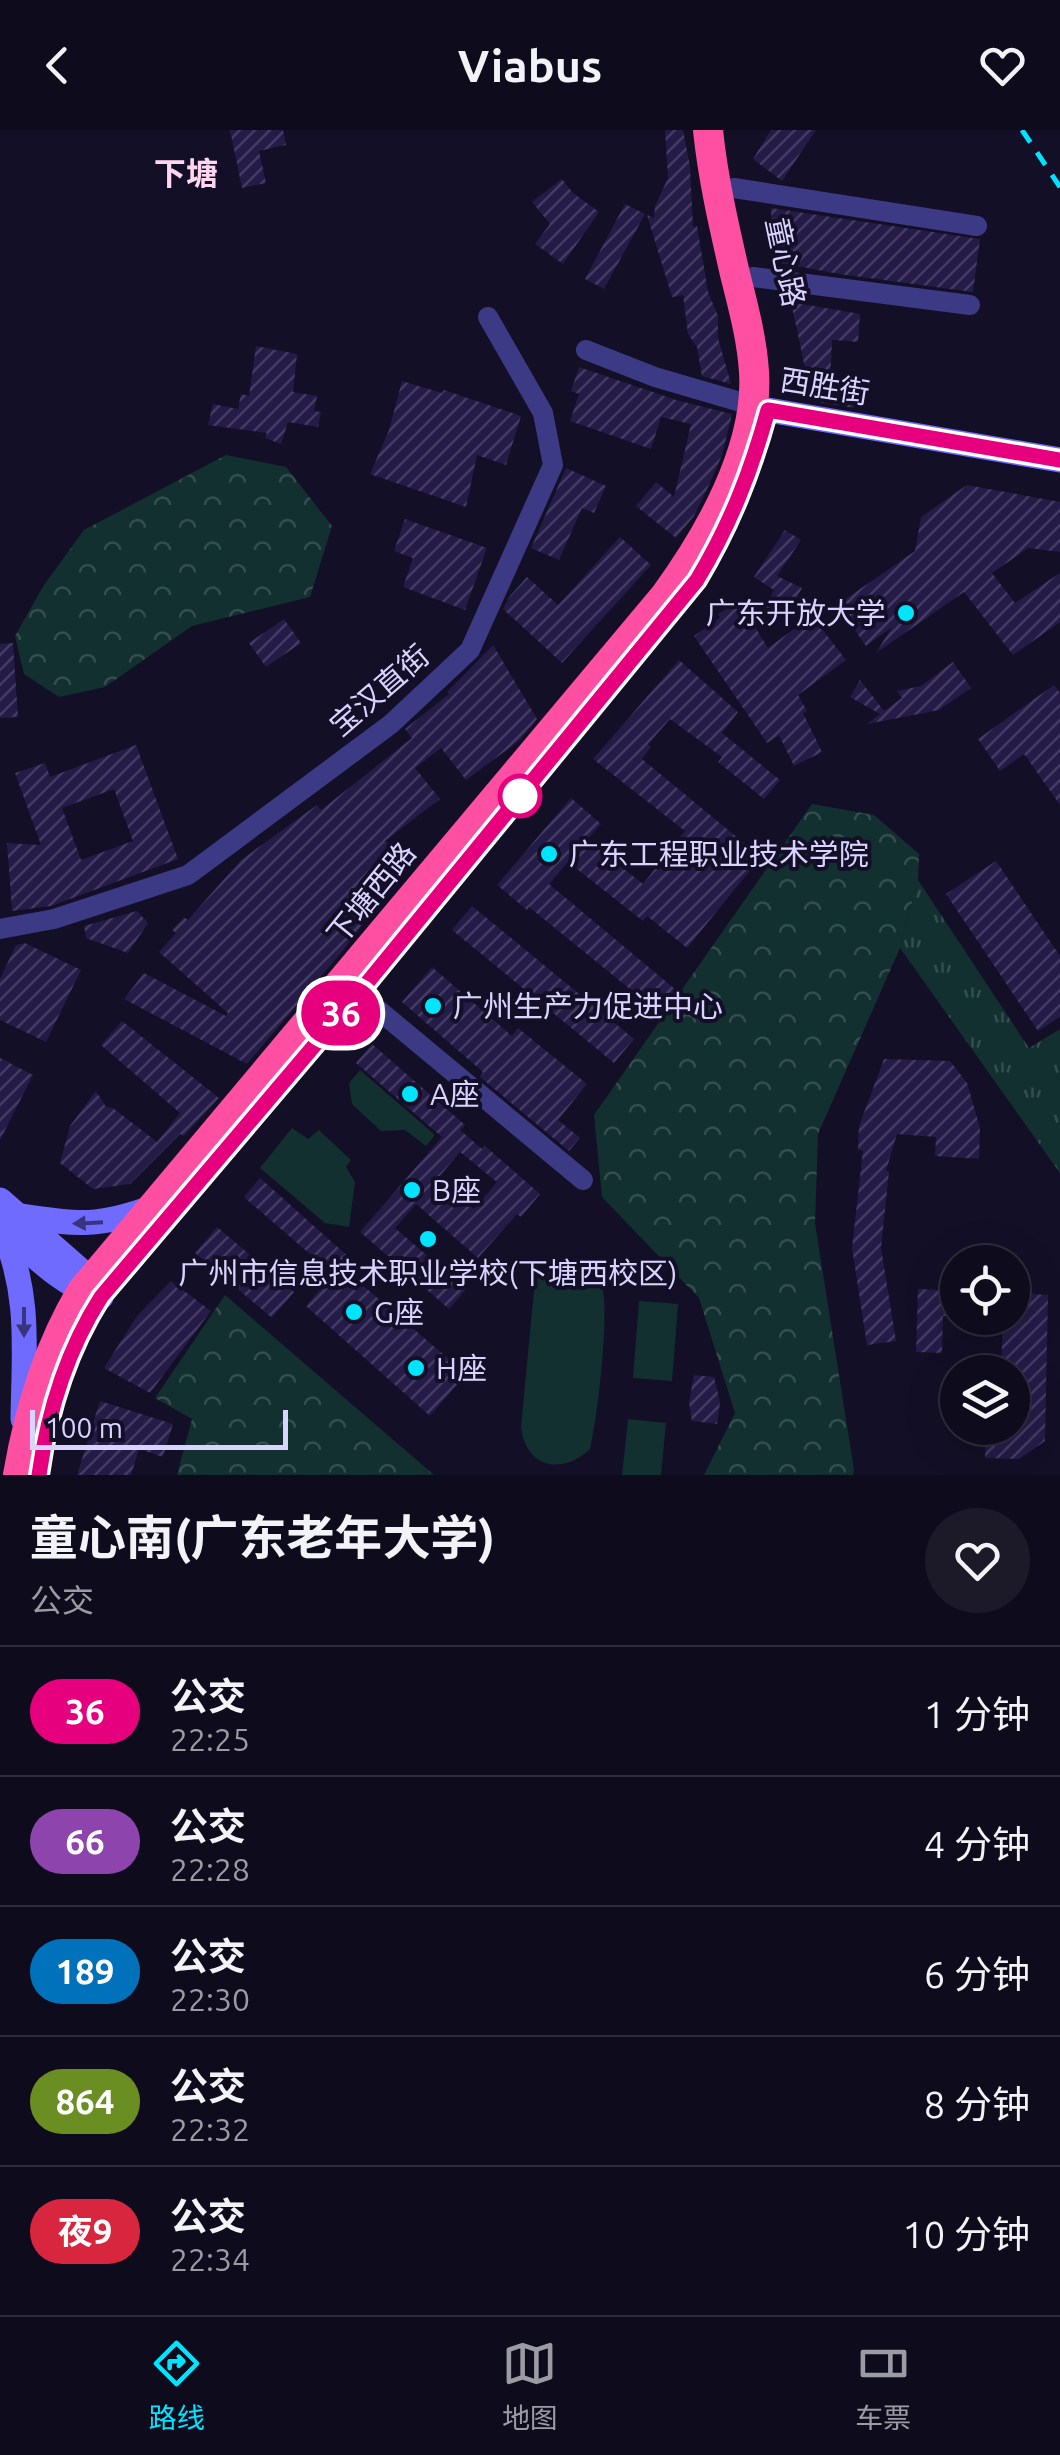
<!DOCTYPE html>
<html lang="zh">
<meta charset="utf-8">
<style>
body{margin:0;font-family:Ubuntu,"Noto Sans SC",sans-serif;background:#1c1929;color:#f1f3f6;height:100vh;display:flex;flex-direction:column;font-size:38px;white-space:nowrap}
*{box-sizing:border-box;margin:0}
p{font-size:32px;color:#9b9ba3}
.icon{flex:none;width:55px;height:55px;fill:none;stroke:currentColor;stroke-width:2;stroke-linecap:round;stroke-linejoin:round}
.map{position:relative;height:1345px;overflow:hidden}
.details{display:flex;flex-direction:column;background:#0e0b1c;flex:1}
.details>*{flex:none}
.badge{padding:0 20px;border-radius:32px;font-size:35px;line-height:65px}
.buttons{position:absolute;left:940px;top:1115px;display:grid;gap:20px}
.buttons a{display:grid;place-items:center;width:90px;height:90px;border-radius:50%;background:#0e0b1c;box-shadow:0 10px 40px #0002,0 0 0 2px #2e2b3b;font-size:50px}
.scale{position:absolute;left:30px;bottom:25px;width:258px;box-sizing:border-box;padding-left:10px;border:5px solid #d9d4ff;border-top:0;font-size:28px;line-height:35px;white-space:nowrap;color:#d9d4ff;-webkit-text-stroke:8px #130f26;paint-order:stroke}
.map>.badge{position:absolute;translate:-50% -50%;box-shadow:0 0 0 5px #fff}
.round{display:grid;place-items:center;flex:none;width:105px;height:105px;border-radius:52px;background:#1c1929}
.summary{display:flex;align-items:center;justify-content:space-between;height:170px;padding:0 30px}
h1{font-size:48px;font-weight:700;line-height:75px}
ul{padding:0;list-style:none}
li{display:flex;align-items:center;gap:30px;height:130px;padding:0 30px;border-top:2px solid #2e2b3b}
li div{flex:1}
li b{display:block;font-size:38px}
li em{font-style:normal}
li .badge{min-width:110px;font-weight:700;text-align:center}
header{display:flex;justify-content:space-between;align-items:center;height:130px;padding:0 30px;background:#0e0b1c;font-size:45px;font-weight:700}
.dock{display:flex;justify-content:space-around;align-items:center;height:140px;border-top:2px solid #2e2b3b;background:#0e0b1c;font-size:28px;color:#9b9ba3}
.dock a{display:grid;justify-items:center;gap:5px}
.dock .selected{color:#00e5ff}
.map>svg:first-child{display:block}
</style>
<header><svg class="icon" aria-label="back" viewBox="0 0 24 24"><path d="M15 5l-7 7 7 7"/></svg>Viabus<svg class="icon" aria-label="heart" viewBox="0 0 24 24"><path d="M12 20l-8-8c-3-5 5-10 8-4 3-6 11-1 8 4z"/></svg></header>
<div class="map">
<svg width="1060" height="1345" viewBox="0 0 1060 1345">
<defs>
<pattern id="forest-crowns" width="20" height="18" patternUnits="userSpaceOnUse" patternTransform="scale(2.5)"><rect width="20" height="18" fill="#12302f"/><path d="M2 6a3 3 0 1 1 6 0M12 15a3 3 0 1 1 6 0" fill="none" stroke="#344d4e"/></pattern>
<pattern id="park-tufts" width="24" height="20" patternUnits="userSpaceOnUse" patternTransform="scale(2.5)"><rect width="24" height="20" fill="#12302f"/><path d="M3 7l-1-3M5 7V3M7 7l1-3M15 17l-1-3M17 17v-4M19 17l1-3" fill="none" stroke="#344d4e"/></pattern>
<pattern id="building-hatch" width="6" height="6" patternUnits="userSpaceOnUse" patternTransform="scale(2.5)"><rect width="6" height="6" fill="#241b47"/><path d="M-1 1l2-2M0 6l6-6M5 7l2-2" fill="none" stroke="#433b63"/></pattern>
</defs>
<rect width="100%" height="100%" fill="#130f26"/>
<!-- grass -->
<g fill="#12302f">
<path d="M360 940 435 1005 426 1016 405 1000 381 1001 352 974 349 953Z"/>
<path d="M292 998 308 1009 319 1000 351 1030 346 1037 355 1052 349 1097 325 1093 260 1038Z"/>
<path d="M570 1130C584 1134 595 1139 601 1153 611 1176 597 1291 590 1319 563 1345 526 1339 521 1297L535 1150C545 1137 554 1132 570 1130Z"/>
<path d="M639 1171 678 1174 672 1251 633 1248Z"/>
<path d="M628 1289 666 1293 661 1345H622Z"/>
</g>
<!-- forest -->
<g fill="url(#forest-crowns)">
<path d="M226 325 286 337 332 396 310 467 192 496 105 557 59 567 24 544 15 506 44 455 84 400Z"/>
<path d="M812 674 874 685 919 724 918 750 900 818 818 1004 815 1093 854 1340 853 1345H704L735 1283 699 1168 602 1067 594 985Z"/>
<path d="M225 1165 434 1345H177L192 1289 155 1268Z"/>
</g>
<!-- park -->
<path fill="url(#park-tufts)" d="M918 750 1029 918 1060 899V1043L900 818Z"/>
<!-- building -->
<g fill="url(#building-hatch)" fill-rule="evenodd">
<path d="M230 0H283L286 15 259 21 266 53 242 58Z"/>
<path d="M665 0H683L690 36 693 97 697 96 708 162 718 186V208L731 254 702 246 697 217 688 204 683 165 672 167 647 85 654 88 655 76 668 48Z"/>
<path d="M771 0H816L782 51 753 29Z"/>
<path d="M562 49 573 63 599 82 563 134 535 114 550 94 532 72Z"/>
<path d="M625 74 645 84 604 159 585 149Z"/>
<path d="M771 78 980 109 973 162 839 144 781 133 783 119 777 118 780 104 772 103Z"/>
<path d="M791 172 860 184 858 212 832 210 830 252 855 255 854 278 812 271Z"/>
<path d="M256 216 297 224 293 262 317 266 314 281 321 282 318 297 288 292 281 314 265 308 267 303 208 295 213 274 238 279 241 264 249 266Z"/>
<path d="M579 237 676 270 732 284 722 325 710 353 694 386 676 408 636 376 656 352 674 367 691 294 661 287 651 319 570 291 579 264 571 261Z"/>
<path d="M402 251 442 263 444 260 521 286 506 335 477 325 466 377 370 344 389 300Z"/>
<path d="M566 338 606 356 594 383 582 378 559 430 531 418Z"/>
<path d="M967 355 1060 372V422L1028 418 992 443 1015 473 1060 443V492L1013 525 964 462 876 523 892 497 866 516 837 475 915 421 921 387Z"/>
<path d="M405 389 487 418 465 480 403 457 413 428 394 421Z"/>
<path d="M785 400 801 410 777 446 802 458 785 490 764 479 774 460 754 447Z"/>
<path d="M620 407 651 435 562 533 503 479 509 467 527 447 558 475Z"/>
<path d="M739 471 768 518 812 486 846 530 798 565 807 581 803 583 822 622 794 636 779 605 767 613 694 506 720 488 718 484Z"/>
<path d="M284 489 301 513 266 537 249 513Z"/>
<path d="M13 513 18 587 0 588V514Z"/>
<path d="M493 515 537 589 519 611 466 650 441 618 415 638 440 669 385 711 409 731 345 818 247 934 124 869 144 843 226 886 228 883 159 822 176 803 172 800 184 787 188 790 241 730 317 675 321 680 412 608 405 599 449 564 447 562Z"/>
<path d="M679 530 738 582 722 603 780 650 764 669 718 632 722 627 670 589 648 614 651 617 642 629 761 727 687 818 647 786 643 791 568 732 549 754 676 860 658 882 529 777 527 780 497 755 571 668 601 694 587 710 643 754 685 701 593 629Z"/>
<path d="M953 532 971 558 939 580 867 594 880 584 850 567 860 550 884 581 902 568 897 561 921 556Z"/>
<path d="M1054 555 1060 563V675L1024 624 1000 641 978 609Z"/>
<path d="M136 615 178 729 51 776 12 781 7 713 41 715 15 643 45 633 50 647ZM114 659 133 711 81 730 62 678Z"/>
<path d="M996 731 1060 826V887L1038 901 946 764Z"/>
<path d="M472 776 634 909 614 933 452 800Z"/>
<path d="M137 781 148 793 128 823 86 808 84 796Z"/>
<path d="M25 813 81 840 46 912 0 890V849L16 815Z"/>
<path d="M432 837 512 906 518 898 587 954 558 990 580 1008 569 1021 480 947 483 942 402 872Z"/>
<path d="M122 891 219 968 184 1006 180 1004 130 1054 93 1059 60 1033 70 996 96 961 106 977 113 978 157 1012 180 983 101 915Z"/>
<path d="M372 914 465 995 460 1000 482 1019 485 1016 540 1064 521 1087 517 1084 478 1128 416 1074 395 1098 466 1159 449 1179 360 1102 442 1007 356 933ZM460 1022 497 1052 474 1079 439 1047Z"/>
<path d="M0 928 33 945 0 1010Z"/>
<path d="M884 929 950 931 967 953 980 998 979 1029 935 1026 936 1007 897 1004 886 1041H889L881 1118 896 1211 867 1215 852 1118 863 1020H858L859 996Z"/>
<path d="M260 1048 360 1137 352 1146 466 1244 430 1286 306 1176 333 1144 244 1067Z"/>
<path d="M217 1097 294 1162 272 1188 195 1123Z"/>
<path d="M171 1151 211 1181 150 1263 104 1238 137 1186Z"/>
<path d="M918 1159 958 1161V1187L943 1186 942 1223 916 1222Z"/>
<path d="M1012 1163 1048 1165 1045 1311 1019 1329 985 1328 986 1298H1012V1242H1001L1003 1188H1012Z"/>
<path d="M694 1245 714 1247 720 1272 717 1294 692 1291 689 1272Z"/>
<path d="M100 1271 173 1294 163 1327 139 1319 131 1345H77Z"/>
</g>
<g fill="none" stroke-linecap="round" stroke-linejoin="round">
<!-- street -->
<g stroke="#3d3a85" stroke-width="20">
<path d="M734 58 977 96"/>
<path d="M753 147 970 175"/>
<path d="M586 220 655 247 764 279"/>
<path d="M0 799 54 789 188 745 391 594 470 520 553 335 543 283 488 187"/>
<path d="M358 863 583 1050"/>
</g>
<!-- secondary -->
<g stroke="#6f6bff" stroke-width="25">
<path d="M768 280 1060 330"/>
<path d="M0 1070 80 1140 101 1167"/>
<path d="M22 1086C79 1095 99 1097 154 1077"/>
<path d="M2 1098C31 1164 24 1219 23 1289"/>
<path d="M8 1103C35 1126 62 1154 96 1166"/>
</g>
<!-- highway -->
<path stroke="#ff4fa3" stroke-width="30" d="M18 1345C29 1280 48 1218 82 1161L664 467C708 407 759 319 754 242 752 209 743 176 735 144 724 96 713 49 708 0"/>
<!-- rail -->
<path stroke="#00e5ff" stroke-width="5" stroke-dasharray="15 12" stroke-linecap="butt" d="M1022 0 1060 57"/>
</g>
<!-- one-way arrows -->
<defs><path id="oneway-solid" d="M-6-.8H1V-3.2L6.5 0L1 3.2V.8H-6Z" transform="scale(2.5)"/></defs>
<g fill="#38347d">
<use href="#oneway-solid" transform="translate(88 1093) rotate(177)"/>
<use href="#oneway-solid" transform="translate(24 1192) rotate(90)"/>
</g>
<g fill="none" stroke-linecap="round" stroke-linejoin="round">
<defs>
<path id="line" d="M39 1345C48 1281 66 1222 101 1167L358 864 697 450C730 395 751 342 768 280L1060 330"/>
</defs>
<!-- line casing -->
<use href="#line" stroke="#fff" stroke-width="22"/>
<!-- line -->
<use href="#line" stroke="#e6007e" stroke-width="15"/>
</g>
<!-- markers -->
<g fill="#00e5ff" stroke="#130f26" stroke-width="4">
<circle cx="906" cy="483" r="10"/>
<circle cx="549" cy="724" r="10"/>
<circle cx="433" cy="876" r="10"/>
<circle cx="410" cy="964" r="10"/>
<circle cx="412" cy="1060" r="10"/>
<circle cx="428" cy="1109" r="10"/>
<circle cx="354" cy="1182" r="10"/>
<circle cx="416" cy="1238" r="10"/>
</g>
<circle fill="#fff" stroke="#e6007e" stroke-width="5" cx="520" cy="666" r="20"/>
<g text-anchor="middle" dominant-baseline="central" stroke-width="8" stroke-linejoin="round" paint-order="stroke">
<!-- street labels -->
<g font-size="30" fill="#d9d4ff" stroke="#130f26">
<text transform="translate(786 132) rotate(78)">童心路</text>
<text transform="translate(825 256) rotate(9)">西胜街</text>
<text transform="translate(379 560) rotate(-41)">宝汉直街</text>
<text transform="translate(371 763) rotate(-51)">下塘西路</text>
</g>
<!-- poi labels -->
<g font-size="30" fill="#d9d4ff" stroke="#130f26" text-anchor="start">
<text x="886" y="483" text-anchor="end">广东开放大学</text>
<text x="569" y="724">广东工程职业技术学院</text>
<text x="453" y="876">广州生产力促进中心</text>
<text x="430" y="964">A座</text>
<text x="432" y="1060">B座</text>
<text x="428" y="1143" text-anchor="middle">广州市信息技术职业学校(下塘西校区)</text>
<text x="374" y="1182">G座</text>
<text x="436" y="1238">H座</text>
</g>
<!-- neighbourhood labels -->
<g font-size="32" font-weight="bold" fill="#ffd6f0" stroke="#130f26">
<text x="186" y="43">下塘</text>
</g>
</g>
</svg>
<div class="buttons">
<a><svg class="icon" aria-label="locate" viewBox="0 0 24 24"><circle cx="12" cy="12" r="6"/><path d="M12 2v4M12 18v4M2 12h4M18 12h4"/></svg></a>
<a><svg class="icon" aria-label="layers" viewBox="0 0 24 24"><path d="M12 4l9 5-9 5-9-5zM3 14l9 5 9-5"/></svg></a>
</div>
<div class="scale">100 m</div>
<b class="badge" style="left:341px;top:883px;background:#e6007e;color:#fff">36</b>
</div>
<section class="details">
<div class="summary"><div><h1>童心南(广东老年大学)</h1><p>公交</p></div><a class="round"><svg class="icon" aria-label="heart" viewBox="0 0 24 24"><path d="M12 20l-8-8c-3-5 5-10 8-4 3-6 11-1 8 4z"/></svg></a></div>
<ul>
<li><span class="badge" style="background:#e6007e;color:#fff">36</span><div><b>公交</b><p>22:25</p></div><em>1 分钟</em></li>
<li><span class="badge" style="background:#8e44ad;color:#fff">66</span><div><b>公交</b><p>22:28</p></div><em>4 分钟</em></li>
<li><span class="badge" style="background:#0072bc;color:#fff">189</span><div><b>公交</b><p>22:30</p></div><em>6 分钟</em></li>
<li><span class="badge" style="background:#6b8e23;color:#fff">864</span><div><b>公交</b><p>22:32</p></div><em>8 分钟</em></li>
<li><span class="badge" style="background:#d7263d;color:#fff">夜9</span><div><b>公交</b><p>22:34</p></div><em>10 分钟</em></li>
</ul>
</section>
<nav class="dock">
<a class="selected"><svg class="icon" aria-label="directions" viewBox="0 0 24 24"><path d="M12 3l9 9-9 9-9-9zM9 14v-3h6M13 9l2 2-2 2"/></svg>路线</a>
<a><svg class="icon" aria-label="map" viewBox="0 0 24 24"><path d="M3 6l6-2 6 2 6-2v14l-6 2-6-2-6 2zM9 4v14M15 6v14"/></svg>地图</a>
<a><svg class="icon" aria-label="tickets" viewBox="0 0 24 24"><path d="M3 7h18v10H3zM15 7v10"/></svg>车票</a>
</nav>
